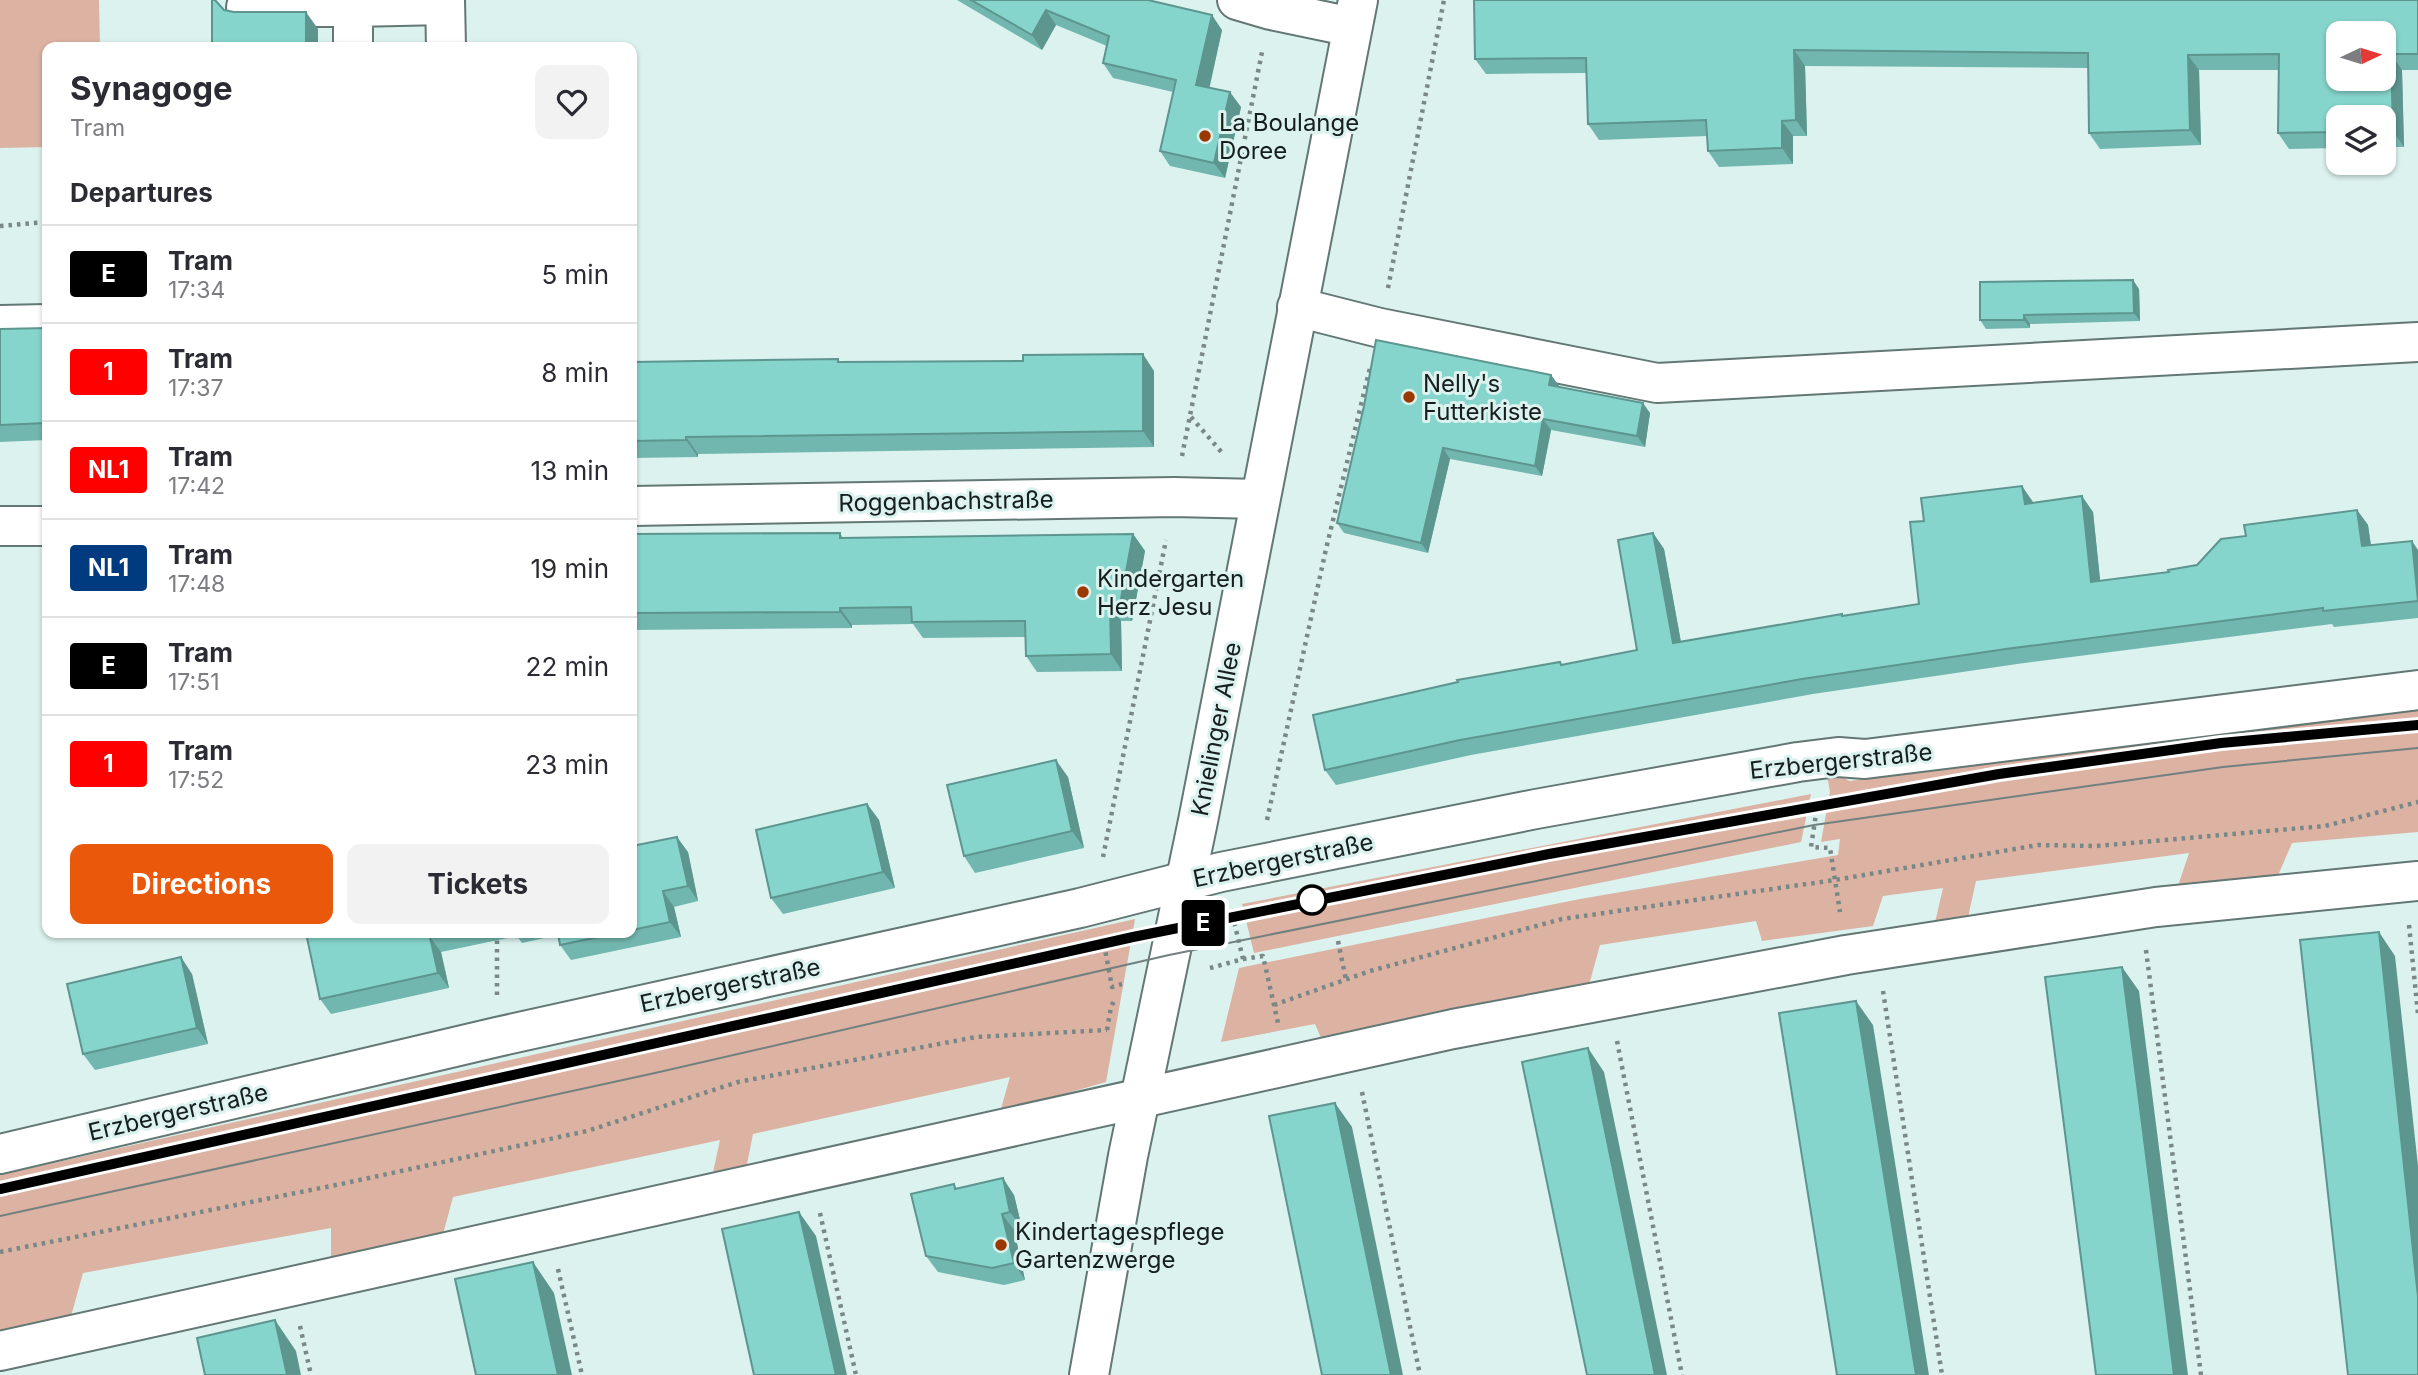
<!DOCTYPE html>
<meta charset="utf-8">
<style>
body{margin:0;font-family:Inter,sans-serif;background:#f2f2f3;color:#2b2b33;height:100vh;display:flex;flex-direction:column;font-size:26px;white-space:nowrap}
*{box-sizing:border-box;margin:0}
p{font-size:23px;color:#7c7c81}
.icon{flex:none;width:38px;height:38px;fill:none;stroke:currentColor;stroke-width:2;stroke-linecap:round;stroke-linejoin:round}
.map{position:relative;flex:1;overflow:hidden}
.side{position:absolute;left:42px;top:42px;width:595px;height:896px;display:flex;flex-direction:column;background:#fff;border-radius:14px;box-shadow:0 2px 5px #0004}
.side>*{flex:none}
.badge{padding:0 14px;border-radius:5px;font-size:24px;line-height:46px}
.needle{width:46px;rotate:86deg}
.fabs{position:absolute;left:2326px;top:21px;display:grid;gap:14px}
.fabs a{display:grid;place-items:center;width:70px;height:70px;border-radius:14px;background:#fff;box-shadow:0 2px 5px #0004;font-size:35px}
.map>.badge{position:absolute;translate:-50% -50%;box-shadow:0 0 0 4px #fff}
h2{padding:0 28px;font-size:26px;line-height:63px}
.round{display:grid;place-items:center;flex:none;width:74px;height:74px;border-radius:14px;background:#f2f2f3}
.head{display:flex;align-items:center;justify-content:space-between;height:119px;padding:0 28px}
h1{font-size:33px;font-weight:700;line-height:52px}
.primary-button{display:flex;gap:14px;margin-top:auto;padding:14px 28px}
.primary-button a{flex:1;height:80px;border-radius:14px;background:#ea580c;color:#fff;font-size:28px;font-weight:700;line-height:80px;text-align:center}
.primary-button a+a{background:#f2f2f3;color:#2b2b33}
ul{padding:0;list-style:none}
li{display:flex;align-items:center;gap:21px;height:98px;padding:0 28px;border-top:2px solid #e1e1e2}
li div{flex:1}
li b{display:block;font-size:26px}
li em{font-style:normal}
li .badge{min-width:77px;font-weight:700;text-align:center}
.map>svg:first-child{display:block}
</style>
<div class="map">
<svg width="2418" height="1375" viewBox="0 0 2418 1375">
<rect width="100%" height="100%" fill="#dbf2ef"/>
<!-- green -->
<g fill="#dcb2a2">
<path d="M0 0H99L100 47H47V147L0 148Z"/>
<path d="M2418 701V832L2292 843 2276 880 2176 892 2189 853 1976 881 1967 922 1934 927 1943 888 1883 896 1873 926 1762 941 1756 921 1600 945 1589 985 1447 1009 1321 1038 1315 1024 1221 1042 1239 968 1580 899 1838 855 1840 839 1821 842 1830 792 1827 776 1837 775 1850 781Z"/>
<path d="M1811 794 1801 842 1254 953 1242 904Z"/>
<path d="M1135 919 1106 1082 1000 1112 1010 1077 753 1134 746 1169 712 1177 720 1140 453 1197 442 1238 331 1262V1228L83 1273 70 1320 0 1335V1175Z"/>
</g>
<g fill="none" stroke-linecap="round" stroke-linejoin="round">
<defs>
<g id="minor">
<path d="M445 0 446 47"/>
<path d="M1237 0 1271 10 1352 27"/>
<path d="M246 7H353"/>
<path d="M353 47V7L445 5"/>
<path d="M1297 307 1380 328 1657 383 2418 342"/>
<path d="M0 325 47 324"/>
<path d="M632 506 1174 497 1260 499"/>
<path d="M0 526H47"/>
<path d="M0 1154 497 1037 1080 908 1221 872 1536 809 1798 762 1838 757 1865 759 2418 690"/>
<path d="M0 1351 1453 1029 1846 955 2156 907 2418 881"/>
<path d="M1089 1375 1128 1156 1198 821 1358 0"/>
</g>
</defs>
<!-- minor casing -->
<use href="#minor" stroke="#637774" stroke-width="42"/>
<!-- path -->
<g stroke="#798886" stroke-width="4.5" stroke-dasharray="3.5 5" stroke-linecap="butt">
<path d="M0 226 47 222"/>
<path d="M1388 288 1444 0"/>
<path d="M1191 417 1224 455"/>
<path d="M1182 456 1262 52"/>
<path d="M1818 801 1811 847 1830 848 1840 912"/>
<path d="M1267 820 1326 549 1370 368"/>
<path d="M1103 857 1166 540"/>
<path d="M2409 925 2418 1014"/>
<path d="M1338 941 1346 980"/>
<path d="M1104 944 1112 987 1122 984"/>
<path d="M2146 950 2201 1375"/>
<path d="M1243 959 1263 956 1278 1023"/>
<path d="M1210 968 1243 959 1232 913"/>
<path d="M1883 991 1942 1375"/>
<path d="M497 995V933"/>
<path d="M1274 1005 1370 971 1562 919 1835 880 2038 845 2096 846 2325 826 2418 802"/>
<path d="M1107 1030 1111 1007 1114 1001"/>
<path d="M1617 1041 1682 1375"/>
<path d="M1362 1092 1420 1375"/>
<path d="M820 1213 856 1375"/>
<path d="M0 1252 341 1184 587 1131 738 1082 976 1037 1107 1030"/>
<path d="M558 1269 582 1375"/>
<path d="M300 1326 311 1375"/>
</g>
<!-- minor -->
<use href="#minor" stroke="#fff" stroke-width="38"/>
<!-- tram -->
<g stroke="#72817f" stroke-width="2">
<path d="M0 1189 1133 937 1549 854 1999 774 2221 743 2418 725"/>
<path d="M0 1216 655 1073 1169 955 1814 825 2223 767 2418 748"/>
</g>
</g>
<!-- wall -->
<g fill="#72b7af">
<path d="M957 0H1148L1222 30 1209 88 1241 107 1225 178 1170 166 1160 151 1173 92 1113 78 1103 63 1107 46 1056 25 1042 50Z"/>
<path d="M2418 0V70H2402L2404 147H2384V117H2338V148L2289 149 2278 133 2279 70H2199L2201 145 2100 149 2089 133 2088 68 1805 66 1807 136H1793V164L1719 167 1708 151 1707 136 1599 140 1588 124 1586 73 1486 74 1475 59Z"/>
<path d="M2139 289 2140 321 2030 324V328L1986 329 1980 320Z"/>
<path d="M47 328V440L0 442V329Z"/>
<path d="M838 359 840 362 1154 371V447L698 454V457L632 458V362Z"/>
<path d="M1551 375 1559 386 1558 387 1650 413 1645 447 1551 430 1542 476 1450 459 1428 553 1344 533 1337 523 1364 406Z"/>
<path d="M2033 502V503L2093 512 2100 581 2169 572 2197 565 2246 536 2357 510 2368 525 2371 545 2418 550V618L2334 627 2332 624 2017 664 1813 694 1471 755 1336 785 1325 770 1560 662 1562 665 1637 650 1653 533 1664 549 1681 642 1842 614 1843 616 1919 604 1924 521Z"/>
<path d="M840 533 843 538 1133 534 1145 551 1132 621H1121L1122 671 1037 672 1026 656V637L923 638 913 624 852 625V628L632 630V534Z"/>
<path d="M1068 777 1084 848 975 873 964 856Z"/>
<path d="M867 804 879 820 895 888 783 914 771 898Z"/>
<path d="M632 846 688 852 698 901 674 907 681 937 571 960 560 945 558 935 522 943 517 936 441 952 449 988 331 1014 320 999 306 933H632Z"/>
<path d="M192 974 208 1044 95 1070 83 1054Z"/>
<path d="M954 1184 957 1189 1014 1195 1022 1228 1014 1230 1025 1280 1004 1285 938 1272 926 1256Z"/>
</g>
<!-- shaded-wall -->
<g fill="#5d958f">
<path d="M1046 10 1056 25 1042 50 1032 35Z"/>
<path d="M306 12 318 29V47H306Z"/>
<path d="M1212 15 1222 30 1207 99 1196 85Z"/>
<path d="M1794 50 1805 66 1807 136 1796 120Z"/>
<path d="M2391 54 2402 70 2404 147 2393 131Z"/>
<path d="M2188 55 2199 70 2201 145 2190 130Z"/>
<path d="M1230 92 1241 107 1225 178 1214 163Z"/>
<path d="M1782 121 1793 136V164L1782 148Z"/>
<path d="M2133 280 2139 289 2140 321 2134 313Z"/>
<path d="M2024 315 2030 324V328L2024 320Z"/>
<path d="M1143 354 1154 371V447L1143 431Z"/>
<path d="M1551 375 1559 386 1557 396 1549 385Z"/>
<path d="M1643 403 1650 413 1645 447 1637 436Z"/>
<path d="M1543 419 1551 430 1542 476 1535 466Z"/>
<path d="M686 437 698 454V457L686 440Z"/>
<path d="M1443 448 1450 459 1428 553 1421 543Z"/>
<path d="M2022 486 2033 502 2035 519 2025 504Z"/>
<path d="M2082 496 2093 512 2102 598 2091 582Z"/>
<path d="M2357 510 2368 525 2373 561 2362 546Z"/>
<path d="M1653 533 1664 549 1684 659 1673 643Z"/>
<path d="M1133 534 1145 551 1132 621 1120 604Z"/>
<path d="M2412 541 2418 550V601Z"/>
<path d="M1110 604 1121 621 1122 671 1111 654Z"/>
<path d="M840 608 852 625V628L840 612Z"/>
<path d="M1056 760 1068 777 1084 848 1072 831Z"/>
<path d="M867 804 879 820 895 888 883 872Z"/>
<path d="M677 837 688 852 698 901 688 886Z"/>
<path d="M663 891 674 907 681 937 670 922Z"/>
<path d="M2379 932 2395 956 2418 1166V1297Z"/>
<path d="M430 937 441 952 449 988 438 973Z"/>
<path d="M181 957 192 974 208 1044 197 1028Z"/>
<path d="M2122 967 2139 991 2188 1375H2174Z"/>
<path d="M1856 1001 1873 1025 1929 1375H1916Z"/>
<path d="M1588 1048 1604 1072 1667 1375H1655Z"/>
<path d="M1335 1103 1352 1127 1403 1375H1391Z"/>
<path d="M1003 1178 1014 1195 1022 1228 1010 1212Z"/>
<path d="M799 1212 816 1236 847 1375H836Z"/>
<path d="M1002 1214 1014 1230 1025 1280 1014 1263Z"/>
<path d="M533 1262 554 1293 572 1375H558Z"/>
<path d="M275 1320 296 1351 301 1375H287Z"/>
</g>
<!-- building -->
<g fill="#85d5cc" stroke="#5d958f" stroke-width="2" fill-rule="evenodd">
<path d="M212 0H215L224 10 234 12H306V47H212Z"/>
<path d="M971 0H1148L1212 15 1196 85 1230 92 1214 163 1160 151 1176 80 1103 63 1109 36 1046 10 1032 35Z"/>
<path d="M1474 0H2418V54H2391L2393 131 2384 132V117H2338V132L2278 133 2279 54 2188 55 2190 130 2089 133 2088 53 1794 50 1796 120 1782 121V148L1708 151 1706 120 1588 124 1586 58 1475 59ZM2338 33H2384V79H2338Z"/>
<path d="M2133 280 2134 313 2024 315V320H1980V282Z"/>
<path d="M47 328V423L0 425V329Z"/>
<path d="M1376 340 1551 375 1549 385 1643 403 1637 436 1543 419 1535 466 1443 448 1421 543 1337 523 1364 406Z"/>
<path d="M1143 354V431L686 437V440L632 441V362L838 359V362L1023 361V355Z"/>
<path d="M2022 486 2025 504 2082 496 2091 582 2169 572 2168 570 2197 565 2221 539 2246 536 2244 525 2357 510 2362 546 2412 541 2418 601 2323 611V608L2006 649 1802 679 1460 740 1325 770 1313 715 1458 682 1457 680 1560 662 1561 665 1637 650 1618 540 1653 533 1673 643 1842 614V616L1919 604 1910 522 1924 521 1921 498Z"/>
<path d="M840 533V538L1133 534 1120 604H1110L1111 654 1026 656 1025 621 912 622 911 607 840 608V612L632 613V534Z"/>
<path d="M1056 760 1072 831 964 856 947 785Z"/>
<path d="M867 804 883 872 771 898 756 830Z"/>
<path d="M677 837 688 886 663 891 670 922 632 930V846Z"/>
<path d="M2379 932 2418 1297V1375H2348L2300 940Z"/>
<path d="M306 933H451L430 937 438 973 320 999Z"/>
<path d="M558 933H618L560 945Z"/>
<path d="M181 957 197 1028 83 1054 67 984Z"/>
<path d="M2122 967 2174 1375H2096L2045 977Z"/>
<path d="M1856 1001 1916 1375H1837L1779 1013Z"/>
<path d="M1588 1048 1655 1375H1587L1522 1062Z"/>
<path d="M1335 1103 1391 1375H1322L1269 1116Z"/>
<path d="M1003 1178 1010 1212 1002 1214 1014 1263 992 1268 926 1256 911 1194 954 1184 955 1189Z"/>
<path d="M799 1212 836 1375H754L722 1229Z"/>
<path d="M533 1262 558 1375H476L455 1279Z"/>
<path d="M275 1320 287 1375H205L197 1338Z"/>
</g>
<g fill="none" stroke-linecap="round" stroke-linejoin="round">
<defs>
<path id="line" d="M0 1189 1133 937 1549 854 1999 774 2221 743 2418 725"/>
</defs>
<!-- line casing -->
<use href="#line" stroke="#fff" stroke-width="16"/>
<!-- line -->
<use href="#line" stroke="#000" stroke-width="10"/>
</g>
<!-- markers -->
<g fill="#9b3800" stroke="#dbf2ef" stroke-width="2.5">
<circle cx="1205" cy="136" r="7"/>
<circle cx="1409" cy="397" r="7"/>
<circle cx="1083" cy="592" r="7"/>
<circle cx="1001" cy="1245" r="7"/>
</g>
<circle fill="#fff" stroke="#000" stroke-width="3.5" cx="1312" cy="900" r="14"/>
<g text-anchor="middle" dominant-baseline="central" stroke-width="6" stroke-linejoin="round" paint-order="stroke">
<!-- poi labels -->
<g font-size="24" fill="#171f1e" stroke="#dbf2ef" text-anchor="start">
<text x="1219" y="122">La Boulange<tspan x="1219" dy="28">Doree</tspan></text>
<text x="1423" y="383">Nelly's<tspan x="1423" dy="28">Futterkiste</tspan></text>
<text x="1097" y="578">Kindergarten<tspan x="1097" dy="28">Herz Jesu</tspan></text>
<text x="1015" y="1231">Kindertagespflege<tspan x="1015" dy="28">Gartenzwerge</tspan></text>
</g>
<!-- street labels -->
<g font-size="24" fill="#171f1e" stroke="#dbf2ef">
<text transform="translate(946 501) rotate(-1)">Roggenbachstraße</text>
<text transform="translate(1216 729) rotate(-79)">Knielinger Allee</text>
<text transform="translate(1841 761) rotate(-6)">Erzbergerstraße</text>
<text transform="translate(1283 860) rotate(-12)">Erzbergerstraße</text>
<text transform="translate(730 985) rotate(-12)">Erzbergerstraße</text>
<text transform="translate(178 1112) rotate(-13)">Erzbergerstraße</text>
</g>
</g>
</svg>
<div class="fabs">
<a><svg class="needle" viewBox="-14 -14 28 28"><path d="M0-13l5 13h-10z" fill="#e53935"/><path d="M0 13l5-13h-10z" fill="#7c7c81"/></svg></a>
<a><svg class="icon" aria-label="layers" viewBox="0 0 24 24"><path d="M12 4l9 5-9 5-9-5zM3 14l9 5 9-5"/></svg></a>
</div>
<b class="badge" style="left:1203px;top:923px;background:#000;color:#fff">E</b>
<section class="side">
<div class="head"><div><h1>Synagoge</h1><p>Tram</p></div><a class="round"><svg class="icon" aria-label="heart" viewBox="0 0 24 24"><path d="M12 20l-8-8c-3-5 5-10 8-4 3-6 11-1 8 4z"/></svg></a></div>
<h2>Departures</h2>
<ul>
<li><span class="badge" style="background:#000;color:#fff">E</span><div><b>Tram</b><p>17:34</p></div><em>5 min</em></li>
<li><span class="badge" style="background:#f00;color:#fff">1</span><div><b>Tram</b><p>17:37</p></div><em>8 min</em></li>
<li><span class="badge" style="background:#f00;color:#fff">NL1</span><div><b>Tram</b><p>17:42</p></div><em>13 min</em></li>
<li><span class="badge" style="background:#003b80;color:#fff">NL1</span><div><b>Tram</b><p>17:48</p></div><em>19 min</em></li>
<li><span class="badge" style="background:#000;color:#fff">E</span><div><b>Tram</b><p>17:51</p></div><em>22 min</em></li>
<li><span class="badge" style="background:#f00;color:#fff">1</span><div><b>Tram</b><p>17:52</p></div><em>23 min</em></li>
</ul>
<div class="primary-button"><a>Directions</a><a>Tickets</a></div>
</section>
</div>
